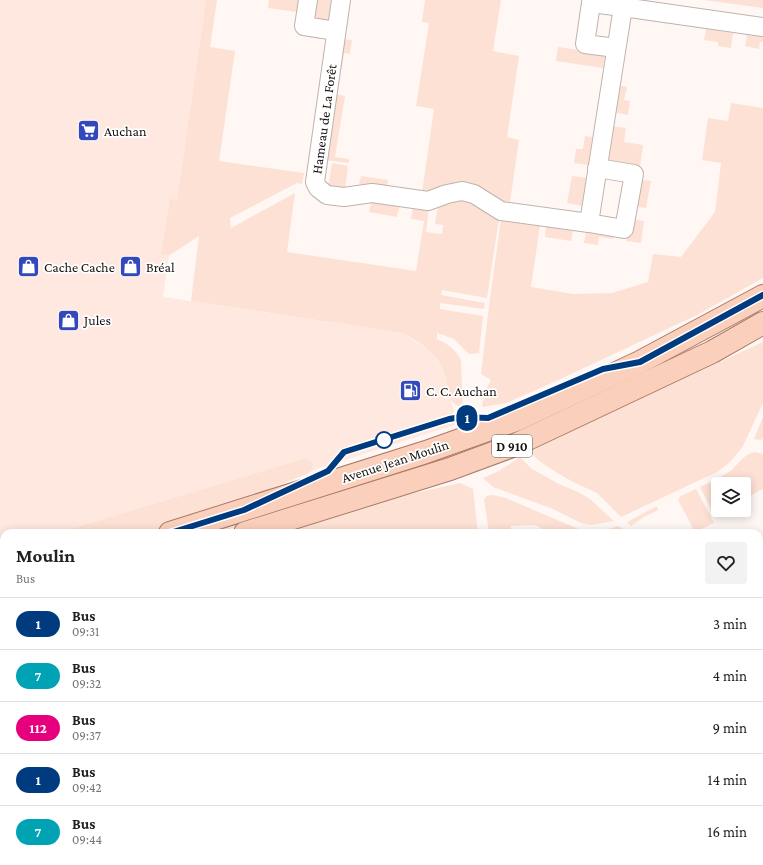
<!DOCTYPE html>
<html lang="fr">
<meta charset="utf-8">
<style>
body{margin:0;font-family:"Crimson Pro",serif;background:#f2f2f2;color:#202124;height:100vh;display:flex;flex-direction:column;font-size:15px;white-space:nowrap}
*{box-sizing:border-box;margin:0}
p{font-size:13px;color:#757577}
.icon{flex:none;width:22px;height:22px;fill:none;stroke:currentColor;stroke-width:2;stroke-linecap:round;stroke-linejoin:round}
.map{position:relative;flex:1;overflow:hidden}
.panel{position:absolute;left:0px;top:529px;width:763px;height:336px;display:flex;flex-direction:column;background:#fff;border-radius:12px 12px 0 0;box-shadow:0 2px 10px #0003}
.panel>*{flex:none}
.badge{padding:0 8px;border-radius:13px;font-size:14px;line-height:26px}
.controls{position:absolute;left:711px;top:477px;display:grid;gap:8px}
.controls a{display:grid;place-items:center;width:40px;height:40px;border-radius:4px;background:#fff;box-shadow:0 2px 10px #0003;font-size:20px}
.map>.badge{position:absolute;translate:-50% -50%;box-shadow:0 0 0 2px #fff}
.round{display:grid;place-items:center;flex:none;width:42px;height:42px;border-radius:4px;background:#f2f2f2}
.summary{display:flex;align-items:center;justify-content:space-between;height:68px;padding:0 16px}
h1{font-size:19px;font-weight:700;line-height:30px}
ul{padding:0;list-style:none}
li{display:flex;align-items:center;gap:12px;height:52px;padding:0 16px;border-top:1px solid #e0e0e0}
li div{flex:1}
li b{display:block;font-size:15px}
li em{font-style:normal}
li .badge{min-width:44px;font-weight:700;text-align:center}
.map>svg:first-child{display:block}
</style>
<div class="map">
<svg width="763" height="865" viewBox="0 0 763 865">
<rect width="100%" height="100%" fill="#fff7f3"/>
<!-- built -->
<g fill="#fee8df">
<path d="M0 0H206L163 297 403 333 430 351 441 365 445 375 457 424 117 533H4V569L0 570Z"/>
<path d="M274 861H468V865H271L270 863Z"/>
</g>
<!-- green -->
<g fill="#fde1d4">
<path d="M206 0H217L210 47 235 51 219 161 304 173 302 184 297 183 230 218 231 228 295 193 287 252 416 271 424 221 411 219 413 206 429 209 426 232 442 234 443 225 435 224 437 211 439 206 446 201 463 198 489 211 494 218 499 219 487 298 442 290 441 295 485 303 484 309 440 303V309L483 316 479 353 469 354 454 339 437 333V339C448 344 455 349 461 360L463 408C447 405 449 387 445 375 443 368 440 363 436 358 427 347 415 340 403 333L191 301 199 236 170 255 161 254 170 199 177 200Z"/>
<path d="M269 0H299L297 12 268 8Z"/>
<path d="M317 0H333L330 24 314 21Z"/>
<path d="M425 0H501L493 51 519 56 507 137 519 140 510 202 422 193 434 109 416 106 429 23 422 22Z"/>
<path d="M704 0H763V8Z"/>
<path d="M706 29 733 33 731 48 718 46V42L704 40Z"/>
<path d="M747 35 763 37V42H760L759 49 745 46Z"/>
<path d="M341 39 352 40 350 54 344 53 342 67 337 66Z"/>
<path d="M558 47 605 54 603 68 556 61Z"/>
<path d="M617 85 627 87 624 100 630 101 628 115 613 112Z"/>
<path d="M336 94 345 96 335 157 349 159V163L325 160Z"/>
<path d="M731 103 763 108V278L697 315 554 382 506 403 482 407 484 393 491 380 481 374 490 298 501 219 540 225 531 287 573 294 612 293 648 282 653 254 681 257 715 212 721 163 702 160 708 118 728 121Z"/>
<path d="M611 126 626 128 624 142 643 145 640 167 605 161Z"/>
<path d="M585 136 592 137 589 165 574 163 576 149H583Z"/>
<path d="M332 163 348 166 345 190 328 188Z"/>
<path d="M361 176 388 180 387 189 359 184Z"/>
<path d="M572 176 587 178 582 206 567 203Z"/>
<path d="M636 179 651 181 646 208 632 206Z"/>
<path d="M372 200 400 204 397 217 369 212Z"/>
<path d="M630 219 644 221 641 243 626 241Z"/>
<path d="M546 226 573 230 571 241 545 237Z"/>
<path d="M586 232 613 236V239L599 237 598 245 584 243Z"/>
<path d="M763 342V403L742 448 728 464 717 472 621 517 597 493 575 483 559 474 542 463 529 452 617 409Z"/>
<path d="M763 417V438L761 440 754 439Z"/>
<path d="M456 452 458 457 216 533H198Z"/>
<path d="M755 452 763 454V489L744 499V484H718V508L712 511 700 487C708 483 718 479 726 474 737 468 741 455 755 452Z"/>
<path d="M520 457 532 469 561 485 578 492 590 499 614 521 591 525 581 523 553 509 493 487 483 478 499 471Z"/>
<path d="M304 459 309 460 313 463 311 471 307 474 209 513 145 533H58Z"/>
<path d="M460 483 473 489 478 533H286L406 495Z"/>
<path d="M696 489 714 523 695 532 678 500 681 496Z"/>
<path d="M493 495 506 498 583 531 605 530 618 526 625 530 620 533H551L535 525 511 526V533H489L484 499 487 496Z"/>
<path d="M657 506 658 510 644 517 631 526 627 522Z"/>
<path d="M763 572V649L759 644V574Z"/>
<path d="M4 622V695L0 696V624Z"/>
<path d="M218 861H272L265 865H220Z"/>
<rect x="486" y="861" width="37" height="4"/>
</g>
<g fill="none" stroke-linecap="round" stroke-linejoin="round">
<defs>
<g id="street">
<path d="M308 0 304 26 336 31"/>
<path d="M341 0 315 182 318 188 327 195 344 197 372 193 428 201 447 194 462 191 474 194 501 211 589 223 623 7 763 27"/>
<path d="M616 48 585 44 591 3 623 7"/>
<path d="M589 223 624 229 634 174 597 168"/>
<path d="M759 660 763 663"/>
<path d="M0 760 4 758"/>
<path d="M0 792 4 790"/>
<path d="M0 819 4 817"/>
<path d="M72 861 74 865"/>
<path d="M604 861C608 864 614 863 618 861"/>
</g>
<g id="primary">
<path d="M170 533 426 452 516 420 640 362 763 296"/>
<path d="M245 533 450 469 515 445 712 352 763 323"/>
<path d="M0 586 4 585"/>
<path d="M0 614 4 613"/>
</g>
</defs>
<!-- street casing -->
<use href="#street" stroke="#bfb3ad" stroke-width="20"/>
<!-- primary casing -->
<use href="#primary" stroke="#a87964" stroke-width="24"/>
<!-- street -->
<use href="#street" stroke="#fff" stroke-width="18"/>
<!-- primary -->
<use href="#primary" stroke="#fad0bc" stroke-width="22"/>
</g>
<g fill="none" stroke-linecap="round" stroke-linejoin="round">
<defs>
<path id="line" d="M170 533 244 510 328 471 344 452 449 419 461 417 488 418 603 369 640 362 763 295"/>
</defs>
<!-- line casing -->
<use href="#line" stroke="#fff" stroke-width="9"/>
<!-- line -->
<use href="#line" stroke="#003b80" stroke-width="6"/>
</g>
<!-- icons -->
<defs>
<symbol id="supermarket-square" viewBox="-11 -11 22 22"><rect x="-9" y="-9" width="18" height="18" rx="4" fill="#3348ba" stroke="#fff"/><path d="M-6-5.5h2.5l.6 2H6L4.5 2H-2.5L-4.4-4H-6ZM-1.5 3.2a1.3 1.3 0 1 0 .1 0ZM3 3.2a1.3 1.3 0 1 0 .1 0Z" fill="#fff"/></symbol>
<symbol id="shop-square" viewBox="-11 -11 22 22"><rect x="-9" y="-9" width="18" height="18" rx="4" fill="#3348ba" stroke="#fff"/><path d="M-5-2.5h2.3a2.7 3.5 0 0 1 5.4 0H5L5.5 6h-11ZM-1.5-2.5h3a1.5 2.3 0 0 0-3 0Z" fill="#fff"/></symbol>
<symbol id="fuel-square" viewBox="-11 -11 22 22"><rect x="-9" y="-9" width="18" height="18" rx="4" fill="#3348ba" stroke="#fff"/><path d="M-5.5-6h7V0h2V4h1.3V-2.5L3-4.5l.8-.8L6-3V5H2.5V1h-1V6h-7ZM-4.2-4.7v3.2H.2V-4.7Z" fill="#fff"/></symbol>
</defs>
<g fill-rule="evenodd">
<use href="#supermarket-square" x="76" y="118" width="25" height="25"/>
<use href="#shop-square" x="16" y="254" width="25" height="25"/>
<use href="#shop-square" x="118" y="254" width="25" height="25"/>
<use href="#shop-square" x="56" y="308" width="25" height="25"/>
<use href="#fuel-square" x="398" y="378" width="25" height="25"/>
</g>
<!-- markers -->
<circle fill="#fff" stroke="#003b80" stroke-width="2" cx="384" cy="440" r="8"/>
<g text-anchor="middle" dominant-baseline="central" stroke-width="3.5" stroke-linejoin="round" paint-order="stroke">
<!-- shield labels -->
<rect fill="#fff" stroke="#5d5a58" stroke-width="1" x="492" y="435" width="40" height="22" rx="3"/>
<g font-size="13" font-weight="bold" fill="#171311">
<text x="512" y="446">D 910</text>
</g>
<!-- street labels -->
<g font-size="14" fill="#171311" stroke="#fff">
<text transform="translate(324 119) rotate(-82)">Hameau de La Forêt</text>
<text transform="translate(395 461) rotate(-18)">Avenue Jean Moulin</text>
</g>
<!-- poi labels -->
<g font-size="14" fill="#171311" stroke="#fff" text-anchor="start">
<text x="104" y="131">Auchan</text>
<text x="44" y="267">Cache Cache</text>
<text x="146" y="267">Bréal</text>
<text x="84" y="320">Jules</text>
<text x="426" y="391">C. C. Auchan</text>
</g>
</g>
</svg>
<div class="controls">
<a><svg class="icon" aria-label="layers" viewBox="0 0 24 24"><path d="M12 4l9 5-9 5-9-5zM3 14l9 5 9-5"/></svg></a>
</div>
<b class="badge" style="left:467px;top:418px;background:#003b80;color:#fff">1</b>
<section class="panel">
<div class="summary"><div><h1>Moulin</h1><p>Bus</p></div><a class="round"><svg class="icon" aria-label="heart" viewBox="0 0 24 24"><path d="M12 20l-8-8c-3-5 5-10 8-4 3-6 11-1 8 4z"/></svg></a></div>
<ul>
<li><span class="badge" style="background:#003b80;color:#fff">1</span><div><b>Bus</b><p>09:31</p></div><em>3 min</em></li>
<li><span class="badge" style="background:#00a3b4;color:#fff">7</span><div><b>Bus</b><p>09:32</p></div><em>4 min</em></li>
<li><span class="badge" style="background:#e6007e;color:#fff">112</span><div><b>Bus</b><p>09:37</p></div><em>9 min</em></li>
<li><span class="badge" style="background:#003b80;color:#fff">1</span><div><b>Bus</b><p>09:42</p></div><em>14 min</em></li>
<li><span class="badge" style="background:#00a3b4;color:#fff">7</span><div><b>Bus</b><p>09:44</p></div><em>16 min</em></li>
</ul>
</section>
</div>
